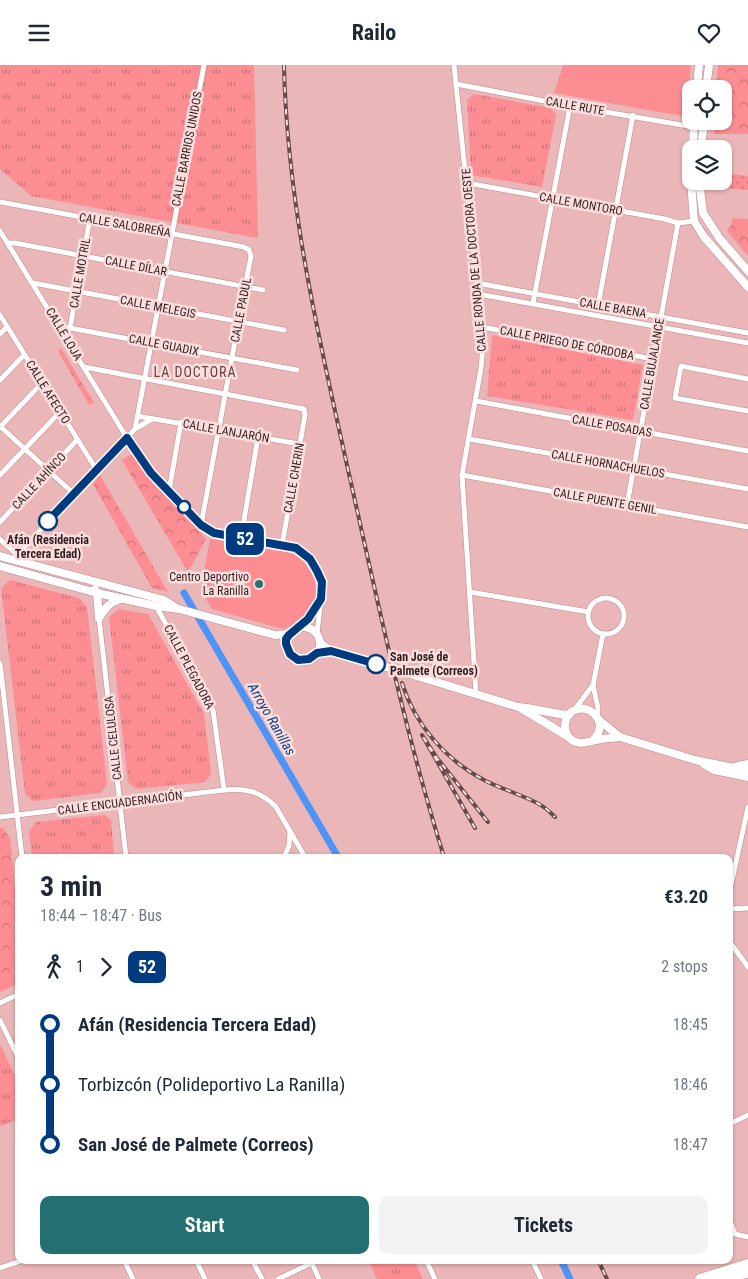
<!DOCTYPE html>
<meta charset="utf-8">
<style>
body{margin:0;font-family:"Roboto Condensed",sans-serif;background:#f2f2f3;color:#1f2937;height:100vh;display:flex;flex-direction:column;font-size:19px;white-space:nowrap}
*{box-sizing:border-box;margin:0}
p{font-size:16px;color:#747a83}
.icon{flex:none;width:28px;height:28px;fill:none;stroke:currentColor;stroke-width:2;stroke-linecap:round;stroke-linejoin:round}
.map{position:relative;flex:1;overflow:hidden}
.panel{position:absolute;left:15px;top:789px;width:718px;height:410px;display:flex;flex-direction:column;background:#fff;border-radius:10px;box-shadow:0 1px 4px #0004}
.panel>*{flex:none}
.badge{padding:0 10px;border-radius:8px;font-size:18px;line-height:32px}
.tools{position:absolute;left:682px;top:15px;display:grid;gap:10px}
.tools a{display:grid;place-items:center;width:50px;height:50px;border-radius:10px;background:#fff;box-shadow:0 1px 4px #0004;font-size:25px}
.map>.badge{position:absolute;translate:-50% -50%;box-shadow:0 0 0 2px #fff}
.legs{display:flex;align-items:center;gap:8px;height:55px;padding:0 25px;font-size:16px}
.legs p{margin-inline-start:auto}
.head{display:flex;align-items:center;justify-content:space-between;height:85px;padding:0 25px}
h1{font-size:28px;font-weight:700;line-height:38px}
.primary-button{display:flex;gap:10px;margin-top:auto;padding:10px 25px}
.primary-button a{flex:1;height:58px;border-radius:10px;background:#246f71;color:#fff;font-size:20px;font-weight:700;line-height:58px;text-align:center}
.primary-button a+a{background:#f2f2f3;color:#1f2937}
ul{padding:0 25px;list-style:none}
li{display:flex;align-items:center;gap:18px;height:60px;font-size:19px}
li i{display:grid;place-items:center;width:8px;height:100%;margin:0 6px;background:currentColor}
li i::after{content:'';width:12px;height:12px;margin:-6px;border:4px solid;border-radius:50%;background:#fff}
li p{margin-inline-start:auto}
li:first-child i{background:linear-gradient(#0000 50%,currentColor 0)}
li:last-child i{background:linear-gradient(currentColor 50%,#0000 0)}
header{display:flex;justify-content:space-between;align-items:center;height:65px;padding:0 25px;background:#fff;font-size:22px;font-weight:700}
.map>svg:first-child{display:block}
</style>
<header><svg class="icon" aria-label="menu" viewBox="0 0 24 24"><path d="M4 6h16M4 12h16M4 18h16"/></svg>Railo<svg class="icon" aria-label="heart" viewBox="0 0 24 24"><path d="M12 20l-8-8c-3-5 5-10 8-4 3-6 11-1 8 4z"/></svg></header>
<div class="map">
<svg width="748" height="1214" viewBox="0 0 748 1214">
<defs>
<pattern id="grass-tufts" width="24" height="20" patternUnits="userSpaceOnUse" patternTransform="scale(1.25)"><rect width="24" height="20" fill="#fb8d93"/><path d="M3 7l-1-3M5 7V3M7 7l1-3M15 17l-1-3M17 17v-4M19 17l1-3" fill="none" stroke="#cc7377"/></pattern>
<pattern id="forest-crowns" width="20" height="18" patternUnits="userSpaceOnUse" patternTransform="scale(1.25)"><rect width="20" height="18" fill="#fb8d93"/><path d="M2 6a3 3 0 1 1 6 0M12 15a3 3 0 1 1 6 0" fill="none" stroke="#cc7377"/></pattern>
<pattern id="garden-dots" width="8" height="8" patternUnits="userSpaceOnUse" patternTransform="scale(1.25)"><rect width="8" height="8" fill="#fb8d93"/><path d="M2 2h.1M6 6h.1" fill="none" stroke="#cc7377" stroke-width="1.8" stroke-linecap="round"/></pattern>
</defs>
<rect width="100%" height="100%" fill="#ebb6b7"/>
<!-- grass -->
<g fill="url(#grass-tufts)">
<path d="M0 0H254L258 173 31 131 0 104Z"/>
<path d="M474 29 551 43 556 50 542 122 471 110 467 35Z"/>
<path d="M492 270 643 300 633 355 487 331Z"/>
<path d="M10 515 79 533 87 542 107 719 101 728 33 736 25 729 1 523Z"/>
<path d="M119 544 148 549 204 649 211 709 205 717 136 724 128 717 109 552Z"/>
<path d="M105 750 111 755 114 792H32L29 767 36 757Z"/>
<path d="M0 979 19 1019V1054L0 1061Z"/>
<path d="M368 1195H414L423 1214H377Z"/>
</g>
<!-- forest -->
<g fill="url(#forest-crowns)">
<path d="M718 0H748V69H714V56H724V24H716Z"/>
<path d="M732 153 748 154V191L727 166 732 158Z"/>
<path d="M61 283 94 338 89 340 58 286Z"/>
<path d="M132 389 206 474 188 507 122 395Z"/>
<path d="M100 410 168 527 152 523 93 419Z"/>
<path d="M0 763H3L10 773 16 833 19 842V918L0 927Z"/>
</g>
<!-- garden -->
<path fill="url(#garden-dots)" d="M724 108 748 111V125L723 123Z"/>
<!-- pitch -->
<g fill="#fb8d93">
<path d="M563 0H691L687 52 554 28Z"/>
<path d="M210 474C230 477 250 481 271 485 277 486 287 486 293 489 309 498 322 521 314 538 308 551 295 562 282 564L212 544 201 526Z"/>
</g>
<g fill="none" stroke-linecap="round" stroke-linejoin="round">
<!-- canal -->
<g stroke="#4c94f7" stroke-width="7">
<path d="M184 528 338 792"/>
<path d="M561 1195 570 1214"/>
</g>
<defs>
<g id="street">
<path d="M454 0 483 280 481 303 462 410 476 629"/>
<path d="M456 19 570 41 694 62"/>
<path d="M467 118 665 154 678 158 694 156"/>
<path d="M0 137 244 182 249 185 251 191 245 222 201 460"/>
<path d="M0 166 127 373 151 408 201 460 214 468 296 483 310 494 320 511 322 523 317 569"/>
<path d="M8 178H15L263 225"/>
<path d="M33 218 284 265"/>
<path d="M477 218 748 268"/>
<path d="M478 229 748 278"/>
<path d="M533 238 570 41"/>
<path d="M598 241 633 50"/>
<path d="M0 250 96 404"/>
<path d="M59 261 297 305"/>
<path d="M70 263 90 153"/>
<path d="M481 263H487L653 294"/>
<path d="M0 269 7 262"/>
<path d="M84 302 304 344 305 350 282 480"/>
<path d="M748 314 681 301 675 333 748 346"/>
<path d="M0 315 24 290"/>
<path d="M476 336 748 386"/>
<path d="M137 351 299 379"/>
<path d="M0 361 73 428"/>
<path d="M0 362 42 318"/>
<path d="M135 364 204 0"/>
<path d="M469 374 748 424"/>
<path d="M0 410 60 347"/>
<path d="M462 410 748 462"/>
<path d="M169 426 181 357"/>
<path d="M627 440 678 158"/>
<path d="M0 457 77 375"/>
<path d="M241 473 258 372"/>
<path d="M0 474 17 490"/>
<path d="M15 495 17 490 135 364 152 354"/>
<path d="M470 527 589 547"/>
<circle cx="606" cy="551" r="18"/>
<path d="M156 541 213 645 224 725"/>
<path d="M99 553 126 792"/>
<path d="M300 562 315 545 320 537"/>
<path d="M0 598 22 792"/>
<path d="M575 644 593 620"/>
<path d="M597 652 598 643 593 620 603 569"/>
<path d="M0 752 224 725C245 723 261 726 276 742L305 792"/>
<path d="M284 792 289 781 290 766"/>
<path d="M729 829 748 742"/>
<path d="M729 844 748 843"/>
<path d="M729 876 748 902"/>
<path d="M0 938 19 929"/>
<path d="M0 955 19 994"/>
<path d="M729 1059 748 1050"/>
<path d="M729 1153 735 1169 748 1172"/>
<path d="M124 1195 133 1214"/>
<path d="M196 1195 205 1214"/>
<path d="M252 1195 262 1214"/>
<path d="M426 1195 435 1214"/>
<path d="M532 1195 541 1214"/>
<path d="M311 1196 319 1214"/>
<path d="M0 1203 24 1195"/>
<path d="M278 1214 318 1195"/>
</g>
<g id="secondary">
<path d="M697 24 699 0"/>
<path d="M706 24 709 0"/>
<path d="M693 84 694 56"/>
<path d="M701 84 704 56"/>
<path d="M691 116 694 156 704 172 748 222"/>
<path d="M699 116 703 148 720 174 748 206"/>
<path d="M0 491 164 535 175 542"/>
<path d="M0 501 97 528 156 541 179 544 275 570 289 569"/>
<path d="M95 524 97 528 99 553"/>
<path d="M99 553C105 543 109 538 120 534"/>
<circle cx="303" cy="579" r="17"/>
<path d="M320 578 331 586 373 598"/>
<path d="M443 619 518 642C536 643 551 649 569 650"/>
<path d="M519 642 567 671"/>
<path d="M599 655 620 672 695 695 748 706"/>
<path d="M592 676C615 656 581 630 567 652 565 657 564 662 566 667 571 680 582 679 592 676 601 673 611 673 620 672"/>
<path d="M704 699 714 705 748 712"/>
<path d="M734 702 748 699"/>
</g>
<g id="highway">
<path d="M722 1212 748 1208"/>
<path d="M700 1214 748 1199"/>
</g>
</defs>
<!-- street casing -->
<use href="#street" stroke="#bb898a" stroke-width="6"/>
<!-- secondary casing -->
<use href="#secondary" stroke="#bb898a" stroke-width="9"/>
<!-- highway casing -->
<use href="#highway" stroke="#bb898a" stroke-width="11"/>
<!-- street -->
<use href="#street" stroke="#fff" stroke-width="5"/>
<!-- secondary -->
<use href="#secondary" stroke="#fff" stroke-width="8"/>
<!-- highway -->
<use href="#highway" stroke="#fff" stroke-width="10"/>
<defs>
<g id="rail">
<path d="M284 0C287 139 319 274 349 409 378 538 405 667 444 792"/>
<path d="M402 618C415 660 446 695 484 715 501 724 520 729 537 738 544 741 550 747 555 752"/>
<path d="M475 763 422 670 437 693 488 757"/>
<path d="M598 1195 607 1214"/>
</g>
</defs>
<!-- rail casing -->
<use href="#rail" stroke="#674a4b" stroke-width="4"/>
<!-- rail -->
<use href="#rail" stroke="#fadede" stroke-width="2" stroke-dasharray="5.5" stroke-linecap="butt"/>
<defs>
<path id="secondary-bridge" d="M373 598 443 619"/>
</defs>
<!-- secondary-bridge casing -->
<use href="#secondary-bridge" stroke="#bb898a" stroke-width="9" stroke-linecap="butt"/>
<!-- secondary-bridge -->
<use href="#secondary-bridge" stroke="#fff" stroke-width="8"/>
</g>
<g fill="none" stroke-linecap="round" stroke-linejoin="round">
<defs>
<path id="line-1" d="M48 456 127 373 151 408 201 460 214 468 296 483 310 494 317 506 322 517 321 534 308 554 289 570 286 574V579L290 589 298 595 309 594 317 588 331 586 376 599"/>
</defs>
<!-- line-1 casing -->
<use href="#line-1" stroke="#fff" stroke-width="11"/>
<!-- line-1 -->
<use href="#line-1" stroke="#003b80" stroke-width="8"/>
</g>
<!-- markers -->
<g fill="#fff" stroke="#003b80" stroke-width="2.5">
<circle cx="184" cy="442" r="6"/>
<circle cx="48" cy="456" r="9"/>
<circle cx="376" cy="599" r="9"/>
</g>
<circle fill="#246f71" stroke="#fadede" stroke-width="2" cx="259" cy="519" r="5"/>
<g text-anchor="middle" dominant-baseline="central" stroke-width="5" stroke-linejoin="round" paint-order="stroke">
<!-- street labels -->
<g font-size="12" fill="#321e1f" stroke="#fadede">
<text transform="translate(575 41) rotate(10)">CALLE RUTE</text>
<text transform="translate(187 84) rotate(-79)">CALLE BARRIOS UNIDOS</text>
<text transform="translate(581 139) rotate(10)">CALLE MONTORO</text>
<text transform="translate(125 160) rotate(10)">CALLE SALOBREÑA</text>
<text transform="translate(474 195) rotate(-95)">CALLE RONDA DE LA DOCTORA OESTE</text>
<text transform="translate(136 201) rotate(11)">CALLE DÍLAR</text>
<text transform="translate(80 208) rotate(-80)">CALLE MOTRIL</text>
<text transform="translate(158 242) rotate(11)">CALLE MELEGIS</text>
<text transform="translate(613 243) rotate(10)">CALLE BAENA</text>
<text transform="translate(241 245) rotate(-79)">CALLE PADUL</text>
<text transform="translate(64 269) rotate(59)">CALLE LOJA</text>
<text transform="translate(567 278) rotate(11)">CALLE PRIEGO DE CÓRDOBA</text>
<text transform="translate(164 280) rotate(11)">CALLE GUADIX</text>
<text transform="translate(652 299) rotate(-80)">CALLE BUJALANCE</text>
<text transform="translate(48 327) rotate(58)">CALLE AFECTO</text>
<text transform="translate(612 361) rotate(10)">CALLE POSADAS</text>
<text transform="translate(226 366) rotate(10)">CALLE LANJARÓN</text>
<text transform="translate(608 399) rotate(10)">CALLE HORNACHUELOS</text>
<text transform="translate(294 413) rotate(-80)">CALLE CHERIN</text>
<text transform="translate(39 416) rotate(-47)">CALLE AHÍNCO</text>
<text transform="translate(605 436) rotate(10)">CALLE PUENTE GENIL</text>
<text transform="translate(189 602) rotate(62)">CALLE PLEGADORA</text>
<text transform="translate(113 673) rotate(-96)">CALLE CELULOSA</text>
<text transform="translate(120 738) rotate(-7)">CALLE ENCUADERNACIÓN</text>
</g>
<!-- stop labels -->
<g font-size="12" font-weight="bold" fill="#321e1f" stroke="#fadede">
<text x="48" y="475">Afán (Residencia<tspan x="48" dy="14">Tercera Edad)</tspan></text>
<text x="390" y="592" text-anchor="start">San José de<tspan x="390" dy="14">Palmete (Correos)</tspan></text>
</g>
<!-- poi labels -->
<g font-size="12" fill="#321e1f" stroke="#fadede" text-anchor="end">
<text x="249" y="512">Centro Deportivo<tspan x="249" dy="14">La Ranilla</tspan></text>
</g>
<!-- neighbourhood labels -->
<g font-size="14" letter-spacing="1" fill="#6b3e40" stroke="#fadede">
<text x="195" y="307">LA DOCTORA</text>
</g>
<!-- water labels -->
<g font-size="14" font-style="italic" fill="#134280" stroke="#fadede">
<text transform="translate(272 654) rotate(60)">Arroyo Ranillas</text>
</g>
</g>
</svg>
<div class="tools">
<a><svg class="icon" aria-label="locate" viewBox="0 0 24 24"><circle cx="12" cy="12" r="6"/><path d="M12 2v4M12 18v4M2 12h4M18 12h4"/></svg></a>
<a><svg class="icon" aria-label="layers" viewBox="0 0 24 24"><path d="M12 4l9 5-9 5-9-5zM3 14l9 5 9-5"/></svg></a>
</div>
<b class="badge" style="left:245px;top:474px;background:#003b80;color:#fff">52</b>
<section class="panel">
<div class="head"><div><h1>3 min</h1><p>18:44 – 18:47 · Bus</p></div><b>€3.20</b></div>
<div class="legs"><svg class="icon" aria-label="walk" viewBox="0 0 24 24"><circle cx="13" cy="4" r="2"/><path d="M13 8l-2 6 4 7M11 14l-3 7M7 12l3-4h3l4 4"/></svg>1<svg class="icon" aria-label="forward" viewBox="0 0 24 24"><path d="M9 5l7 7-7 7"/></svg><b class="badge" style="background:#003b80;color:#fff">52</b><p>2 stops</p></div>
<ul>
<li><i style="color:#003b80"></i><b>Afán (Residencia Tercera Edad)</b><p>18:45</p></li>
<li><i style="color:#003b80"></i><span>Torbizcón (Polideportivo La Ranilla)</span><p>18:46</p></li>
<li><i style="color:#003b80"></i><b>San José de Palmete (Correos)</b><p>18:47</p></li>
</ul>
<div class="primary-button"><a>Start</a><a>Tickets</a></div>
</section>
</div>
